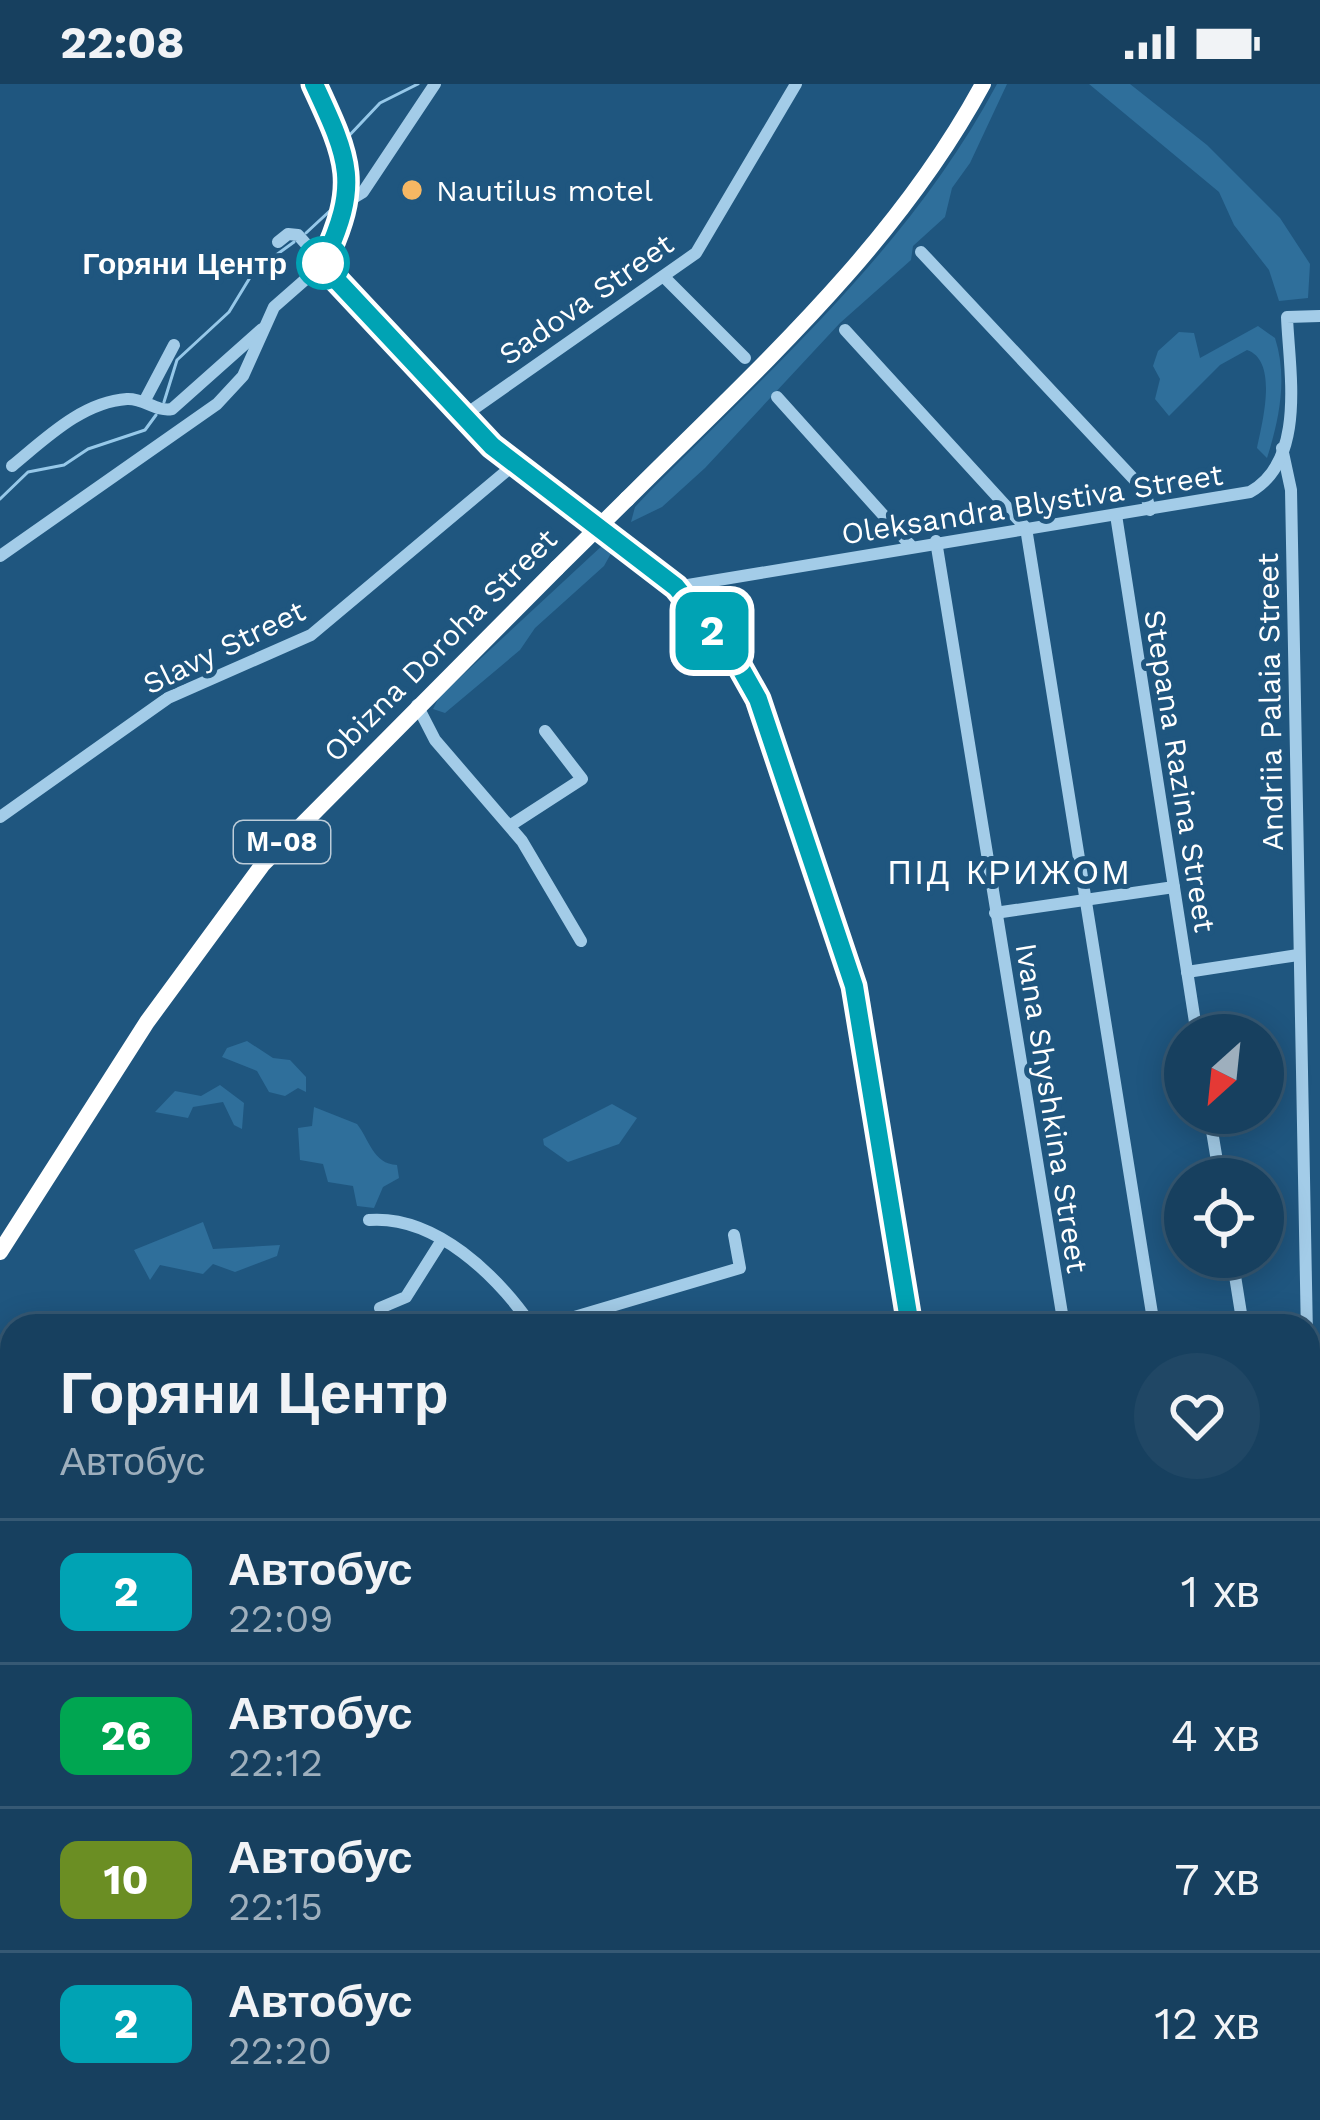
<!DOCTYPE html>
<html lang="uk">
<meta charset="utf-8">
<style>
body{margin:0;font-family:"Work Sans",sans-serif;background:#204765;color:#f1f3f6;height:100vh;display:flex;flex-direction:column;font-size:45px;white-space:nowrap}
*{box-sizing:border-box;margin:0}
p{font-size:39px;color:#9eafbd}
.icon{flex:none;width:66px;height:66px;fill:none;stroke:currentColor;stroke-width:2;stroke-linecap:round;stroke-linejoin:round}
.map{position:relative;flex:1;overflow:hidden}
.drawer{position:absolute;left:0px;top:1230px;width:1320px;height:807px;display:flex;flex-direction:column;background:#17405f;border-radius:36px 36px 0 0;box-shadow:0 6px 30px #0003,0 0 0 3px #365974}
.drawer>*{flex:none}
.badge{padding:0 24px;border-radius:18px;font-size:42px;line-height:78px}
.needle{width:78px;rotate:207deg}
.controls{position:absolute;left:1164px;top:930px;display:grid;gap:24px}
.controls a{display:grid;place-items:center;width:120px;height:120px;border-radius:50%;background:#17405f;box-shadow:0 6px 30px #0003,0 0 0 3px #365974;font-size:60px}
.map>.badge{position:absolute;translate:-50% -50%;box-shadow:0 0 0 6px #fff}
.round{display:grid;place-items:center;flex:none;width:126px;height:126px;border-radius:63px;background:#204765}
.head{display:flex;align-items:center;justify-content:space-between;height:204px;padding:0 60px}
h1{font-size:57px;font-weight:700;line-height:90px}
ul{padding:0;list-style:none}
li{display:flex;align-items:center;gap:36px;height:144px;padding:0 60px;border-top:3px solid #365974}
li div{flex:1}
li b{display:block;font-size:45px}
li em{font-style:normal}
li .badge{min-width:132px;font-weight:700;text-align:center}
.status{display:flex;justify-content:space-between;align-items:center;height:84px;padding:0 60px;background:#17405f;direction:ltr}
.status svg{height:33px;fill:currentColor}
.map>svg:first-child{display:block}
</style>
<div class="status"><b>22:08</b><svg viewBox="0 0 49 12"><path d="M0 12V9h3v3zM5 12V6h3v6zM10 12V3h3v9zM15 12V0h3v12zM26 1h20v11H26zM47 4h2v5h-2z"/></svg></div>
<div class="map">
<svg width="1320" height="2036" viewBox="0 0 1320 2036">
<rect width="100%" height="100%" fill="#1f567f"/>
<!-- green -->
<g fill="#2f6f9b">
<path d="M997 0H1007L970 79 952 104 945 133 913 162 911 176 840 239 705 384 662 423 631 438 635 423 650 407C777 279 911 161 997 0Z"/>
<path d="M1089 0H1130L1207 61 1280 134 1310 180 1308 214 1279 217 1269 186 1234 141 1219 108Z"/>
<path d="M1258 242 1275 254C1288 294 1279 336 1267 374L1257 364C1262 339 1279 277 1247 266L1220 281 1169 332 1155 315 1160 295 1153 282 1158 267 1179 248 1194 249 1200 274Z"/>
<path d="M605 459 614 464 604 482 535 544 520 566 445 629 433 625 439 613Z"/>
<path d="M247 957 273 974 290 976 306 993V1008L298 1004 285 1012 269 1008 257 987 222 973 227 964Z"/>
<path d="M220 1001 244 1019 242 1045 234 1041 223 1018 193 1023 188 1034 155 1028 175 1007 201 1012Z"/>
<path d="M612 1020 637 1034 619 1060 568 1078 544 1061 543 1055Z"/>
<path d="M314 1023 357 1040C369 1055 373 1080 397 1081L399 1094 383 1103 374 1124 357 1122 353 1102 328 1098 323 1080 300 1076 298 1044 312 1042Z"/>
<path d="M203 1138 213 1165 280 1161 277 1172 235 1188 213 1180 203 1190 160 1181 150 1196 134 1166Z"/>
<path d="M0 1290 12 1294V1420L0 1402Z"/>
<path d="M0 1612 12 1636V1746L0 1759Z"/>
<path d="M12 1772V1927L0 1939V1774Z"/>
</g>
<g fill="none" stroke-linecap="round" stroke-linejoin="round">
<!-- stream -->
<g stroke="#96c8e9" stroke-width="3">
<path d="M345 56 380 19 418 0"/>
<path d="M306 149 334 123 342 99"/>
<path d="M164 318 177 276 229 228 254 187 294 158"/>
<path d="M0 415 28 388 64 381 88 365 145 346 156 331"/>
</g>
<!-- minor -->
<g stroke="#a3cce8" stroke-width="12">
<path d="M348 117 363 108 435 0"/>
<path d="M278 158 288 150 298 151 441 313 492 362 593 435"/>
<path d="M921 168 1145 407 1150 426"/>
<path d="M666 195 745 274"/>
<path d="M845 246 1026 444 1154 1242"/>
<path d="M777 313 912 463"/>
<path d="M144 318 174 261"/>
<path d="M462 333 696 169 796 0"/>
<path d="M1282 364 1291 406 1308 1305"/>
<path d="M12 382C45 355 82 318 127 315 144 314 156 328 172 325L262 245"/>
<path d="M1116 431 1197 951"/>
<path d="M609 447C670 497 728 551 762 624L854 902 910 1242"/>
<path d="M936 457 1064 1242"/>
<path d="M0 472 217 320 243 292 274 223 323 180 348 117 344 70 314 0"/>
<path d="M676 503 1250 408C1307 376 1289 286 1287 233L1320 232"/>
<path d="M417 621 435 656 522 757 581 857"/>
<path d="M0 733 168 614 311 551 516 379"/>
<path d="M511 741 582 695 545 647"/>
<path d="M995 829 1174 803"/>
<path d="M1187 888 1298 871"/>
<path d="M1209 1029 1220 1095"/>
<path d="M369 1136C436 1131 497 1192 532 1242"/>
<path d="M1232 1173 1243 1242"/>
<path d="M380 1224 406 1213 442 1156"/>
<path d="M544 1242 740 1184 734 1151"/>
<path d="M1308 1437V1470"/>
<path d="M1308 1568V1636"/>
<path d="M1308 1865 1320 2023"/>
<path d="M762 2025 768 2036"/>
<path d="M986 2025 989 2036"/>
<path d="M594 2026 634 2036"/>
<path d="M908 2036 956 2025"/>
</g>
<!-- highway -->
<g stroke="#fff" stroke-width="16">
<path d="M627 415C756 286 895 163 983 0"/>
<path d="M0 1168 147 938 263 780 557 484"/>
</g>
<!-- rail -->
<g stroke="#fff" stroke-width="3" stroke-dasharray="21 9" stroke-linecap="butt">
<path d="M391 2025 446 2036"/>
<path d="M147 2036 212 2026"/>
</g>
<!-- highway-bridge -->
<path stroke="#fff" stroke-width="16" d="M557 484 627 415"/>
</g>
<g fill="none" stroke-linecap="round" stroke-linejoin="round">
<defs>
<path id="line" d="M314 0C350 77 360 100 323 179L329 188 492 362 676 503 740 583 758 615 854 902 910 1242"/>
</defs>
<!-- line casing -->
<use href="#line" stroke="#fff" stroke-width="27"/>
<!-- line -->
<use href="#line" stroke="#00a3b4" stroke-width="18"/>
</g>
<!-- markers -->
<circle fill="#f6b763" stroke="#1f567f" stroke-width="4.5" cx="412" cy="106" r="12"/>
<circle fill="#fff" stroke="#00a3b4" stroke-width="6" cx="323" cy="179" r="24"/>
<g text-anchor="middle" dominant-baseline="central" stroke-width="10" stroke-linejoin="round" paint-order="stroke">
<!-- shield labels -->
<rect fill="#1f567f" stroke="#bcccd9" stroke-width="3" x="234" y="737" width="96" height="42" rx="9"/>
<g font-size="27" font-weight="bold" fill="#fff">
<text x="282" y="758">М-08</text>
</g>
<!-- poi labels -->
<g font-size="30" fill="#fff" stroke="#1f567f" text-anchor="start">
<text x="436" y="106">Nautilus motel</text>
</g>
<!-- stop labels -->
<g font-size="30" font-weight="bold" fill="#fff" stroke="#1f567f" text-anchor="end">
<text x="287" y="179">Горяни Центр</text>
</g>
<!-- street labels -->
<g font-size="30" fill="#fff" stroke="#1f567f">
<text transform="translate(586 215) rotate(-35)">Sadova Street</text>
<text transform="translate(1032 420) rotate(-9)">Oleksandra Blystiva Street</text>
<text transform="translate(440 561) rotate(-45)">Obizna Doroha Street</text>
<text transform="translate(224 563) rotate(-26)">Slavy Street</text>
<text transform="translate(1270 618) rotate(-91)">Andriia Palaia Street</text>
<text transform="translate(1180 687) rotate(81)">Stepana Razina Street</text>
<text transform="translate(1052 1024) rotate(81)">Ivana Shyshkina Street</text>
</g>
<!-- neighbourhood labels -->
<g font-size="33" letter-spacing="3" fill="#fff" stroke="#1f567f">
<text x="1010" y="788">ПІД КРИЖОМ</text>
</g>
</g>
</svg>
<div class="controls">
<a><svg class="needle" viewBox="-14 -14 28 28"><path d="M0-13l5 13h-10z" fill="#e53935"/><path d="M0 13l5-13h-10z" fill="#9eafbd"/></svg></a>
<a><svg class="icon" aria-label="locate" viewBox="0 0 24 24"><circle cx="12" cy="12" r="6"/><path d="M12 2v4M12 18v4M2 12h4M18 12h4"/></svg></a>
</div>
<b class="badge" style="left:712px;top:547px;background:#00a3b4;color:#fff">2</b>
<section class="drawer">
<div class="head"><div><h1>Горяни Центр</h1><p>Автобус</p></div><a class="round"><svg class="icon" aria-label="heart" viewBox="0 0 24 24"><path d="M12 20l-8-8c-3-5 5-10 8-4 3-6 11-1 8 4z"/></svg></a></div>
<ul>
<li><span class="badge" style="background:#00a3b4;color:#fff">2</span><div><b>Автобус</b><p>22:09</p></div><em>1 хв</em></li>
<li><span class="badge" style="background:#00a651;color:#fff">26</span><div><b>Автобус</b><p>22:12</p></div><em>4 хв</em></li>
<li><span class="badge" style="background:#6b8e23;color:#fff">10</span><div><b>Автобус</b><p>22:15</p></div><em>7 хв</em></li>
<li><span class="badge" style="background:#00a3b4;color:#fff">2</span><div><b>Автобус</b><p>22:20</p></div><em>12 хв</em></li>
</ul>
</section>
</div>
